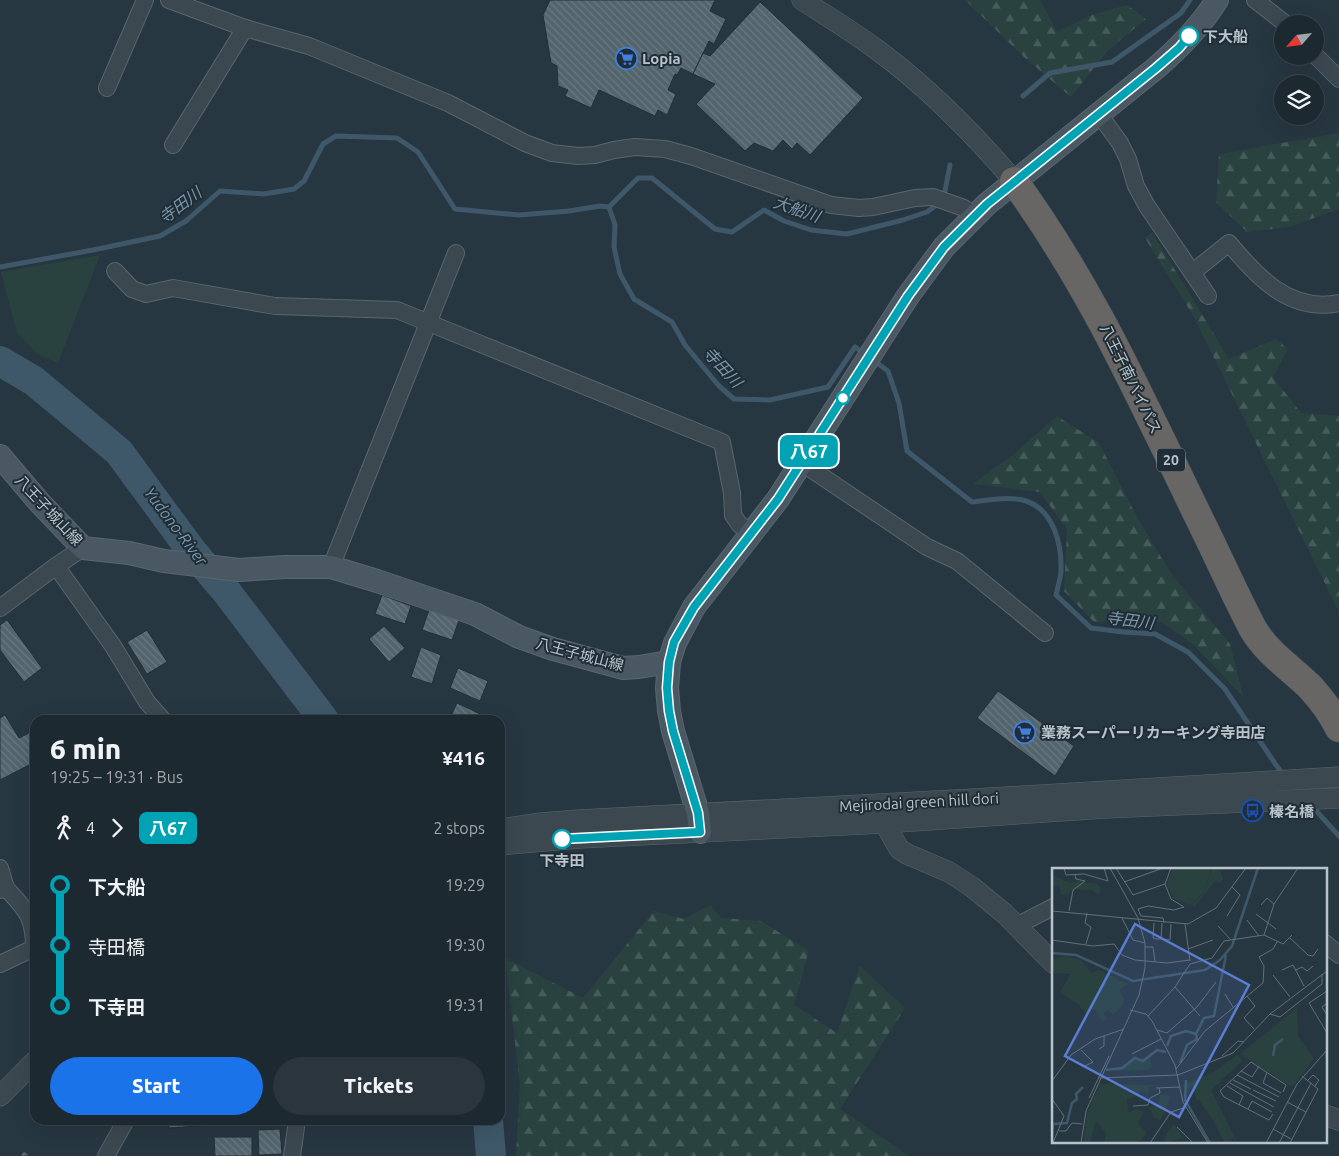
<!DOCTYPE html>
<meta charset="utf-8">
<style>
body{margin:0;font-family:Ubuntu,"Noto Sans JP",sans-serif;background:#2a353d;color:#f1f3f6;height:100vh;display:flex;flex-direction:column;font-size:19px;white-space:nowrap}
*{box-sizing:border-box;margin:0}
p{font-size:16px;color:#a0a6ab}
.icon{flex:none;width:28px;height:28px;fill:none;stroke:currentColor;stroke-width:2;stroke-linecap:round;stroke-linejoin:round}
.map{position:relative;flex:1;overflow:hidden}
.sheet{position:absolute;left:30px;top:715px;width:475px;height:410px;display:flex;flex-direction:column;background:#1d2931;border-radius:15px;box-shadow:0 5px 20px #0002,0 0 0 1px #3b454d}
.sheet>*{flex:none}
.badge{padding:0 10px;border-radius:8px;font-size:18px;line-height:32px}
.needle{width:32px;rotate:242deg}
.tools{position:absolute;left:1274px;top:15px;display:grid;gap:10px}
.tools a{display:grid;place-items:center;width:50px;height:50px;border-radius:50%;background:#1d2931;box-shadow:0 5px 20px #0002,0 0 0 1px #3b454d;font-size:25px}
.map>.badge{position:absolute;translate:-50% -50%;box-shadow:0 0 0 2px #fff}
.legs{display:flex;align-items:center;gap:8px;height:55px;padding:0 20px;font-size:16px}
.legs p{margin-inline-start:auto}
.headline{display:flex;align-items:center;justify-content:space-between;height:85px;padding:0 20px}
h1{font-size:28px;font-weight:800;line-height:38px}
.action{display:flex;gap:10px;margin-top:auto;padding:10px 20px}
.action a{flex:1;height:58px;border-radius:30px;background:#1a73e8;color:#fff;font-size:20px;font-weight:800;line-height:58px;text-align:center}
.action a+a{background:#2a353d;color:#f1f3f6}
ul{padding:0 20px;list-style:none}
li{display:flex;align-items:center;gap:18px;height:60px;font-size:19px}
li i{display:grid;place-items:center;width:8px;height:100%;margin:0 6px;background:currentColor}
li i::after{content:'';width:12px;height:12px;margin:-6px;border:4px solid;border-radius:50%;background:#1d2931}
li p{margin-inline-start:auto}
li:first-child i{background:linear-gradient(#0000 50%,currentColor 0)}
li:last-child i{background:linear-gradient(currentColor 50%,#0000 0)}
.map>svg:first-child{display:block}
</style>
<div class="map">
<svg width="1339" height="1156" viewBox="0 0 1339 1156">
<defs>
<pattern id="forest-firs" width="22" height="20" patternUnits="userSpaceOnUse" patternTransform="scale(1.25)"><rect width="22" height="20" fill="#294240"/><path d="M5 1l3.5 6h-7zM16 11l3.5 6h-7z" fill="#465c5a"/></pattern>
<pattern id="building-back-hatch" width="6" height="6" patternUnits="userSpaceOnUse" patternTransform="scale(1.25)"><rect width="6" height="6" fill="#53646d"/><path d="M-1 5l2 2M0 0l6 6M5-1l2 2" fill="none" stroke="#6a7980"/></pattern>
</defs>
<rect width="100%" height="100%" fill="#273741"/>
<!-- forest -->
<g fill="url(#forest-firs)">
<path d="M965 0H1040L1057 32 1092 15 1127 5 1146 19 1107 51 1071 97 1024 57Z"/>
<path d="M1339 133V209L1289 227 1247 232 1216 202 1219 154Z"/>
<path d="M1152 232 1229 359 1276 339 1288 349 1273 377 1301 413 1339 416V612L1194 317 1145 238Z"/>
<path d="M1057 416 1099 443 1138 519 1170 572 1230 644 1243 697 1193 644 1161 622H1094L1064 591 1067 529 1040 492 973 484 1014 454Z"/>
<path d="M710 905 721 918 761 921 809 951 794 1005 837 1033 860 966 905 1008 840 1109 909 1156H516L520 1085 505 958 583 998 654 911 684 919Z"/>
</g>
<!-- park -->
<path fill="#294240" d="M100 255 58 363 36 353 17 333 1 272Z"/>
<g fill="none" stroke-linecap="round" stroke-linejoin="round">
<!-- stream -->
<g stroke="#3e5869" stroke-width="5">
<path d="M1023 96 1050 73 1112 62 1181 13 1190 0"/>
<path d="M609 207 638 178H652L715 229 732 232 764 210 784 221 811 230 847 234 903 220 927 212 935 206 945 191 950 165"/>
<path d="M0 267 93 250 160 236 186 221 220 191 264 194 294 189 304 181 323 144 336 136 397 138 418 152 455 209 519 215 569 211 600 206 609 207 615 225 614 247 620 274 634 299 672 322 685 345 719 386 734 399 770 400 828 387 855 347 865 354"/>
<path d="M873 360 888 371 899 403 907 451 972 502C988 500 1010 496 1026 501 1054 510 1062 545 1061 572 1060 579 1058 587 1056 595L1091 628 1123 632 1155 634 1188 652 1225 689 1276 765 1285 776"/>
<path d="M1311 805 1339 836"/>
</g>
<!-- river -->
<g stroke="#3e5869" stroke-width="30">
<path d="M0 361 34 381 119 452 191 550 226 591 324 720"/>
<path d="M488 1120 491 1156"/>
</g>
</g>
<!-- building -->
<g fill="url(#building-back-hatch)" stroke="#222f38">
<path d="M550 0H715L710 11 726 19 714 44 709 41 693 74 681 68 677 75 675 74 668 90 676 94 667 115 658 110 655 116 599 90 591 108 565 96 568 90 558 86 557 66 551 63 543 15Z"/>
<path d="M760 2 863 98 810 155 797 143 792 149 783 140 773 151 754 143 745 151 696 104 715 84 693 74 703 53 710 56Z"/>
<path d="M382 595 411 606 405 624 375 614Z"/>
<path d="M429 610 459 620 452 640 422 630Z"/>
<path d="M7 620 42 668 24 682 0 650V625Z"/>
<path d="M384 626 405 648 389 662 369 639Z"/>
<path d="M147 630 167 662 147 674 127 642Z"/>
<path d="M421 647 441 655 432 684 411 677Z"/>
<path d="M458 668 488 681 480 701 450 688Z"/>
<path d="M998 691 1074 746 1055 776 977 718Z"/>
<path d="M457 703 487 717 485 720H449Z"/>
<path d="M5 715 19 738 35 730V762L0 780V718Z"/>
<path d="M169 1120H212L213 1125 169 1128Z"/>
<path d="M250 1120H291V1121L250 1124Z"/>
<path d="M280 1129 282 1154 259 1155 258 1130Z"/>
<path d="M214 1137H252V1156H215Z"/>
<path d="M24 1151 30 1156H20Z"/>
</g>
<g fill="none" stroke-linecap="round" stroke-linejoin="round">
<defs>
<g id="minor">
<path d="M169 0 245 28 309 46 448 103 525 143 552 153 578 156 595 155 614 150 635 147 665 149 691 156 831 205 859 208 873 207 915 198 933 197 964 208 974 215"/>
<path d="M1255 0 1286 24"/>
<path d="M1315 55 1339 79"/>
<path d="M107 88 145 0"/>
<path d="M1099 114 1120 143 1128 159 1136 186 1147 206 1208 296"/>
<path d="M173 145 245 28"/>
<path d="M115 271 132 289 146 294 173 288 275 306 397 310 722 442 732 493 733 515 739 524 751 534"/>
<path d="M1193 272 1229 243C1257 277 1290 313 1339 303"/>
<path d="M802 463 927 547 957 561 1045 633"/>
<path d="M56 566 113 646 147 702 163 720"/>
<path d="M331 567 456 253"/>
<path d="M0 608 56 566 83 548"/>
<path d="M0 868 6 888"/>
<path d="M0 890 6 888C26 910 34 916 34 948L0 964"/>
<path d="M1016 926 1053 907"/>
<path d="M1325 943 1339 955"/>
<path d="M106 1156 126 1120"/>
<path d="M292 1156 297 1120"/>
</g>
<g id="tertiary">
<path d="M802 0C827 16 852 31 876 49 925 85 974 134 1014 181"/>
<path d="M879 813 899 849 907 854 949 872 972 887 1005 914 1053 963"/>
<path d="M500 829 541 823 579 820 973 799 1339 777"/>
<path d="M500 845 580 838 884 823 1106 808 1339 798"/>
<path d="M0 1096 35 1061"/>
<path d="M1325 1115 1339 1120"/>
</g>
<g id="secondary">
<path d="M0 456 39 502 83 548 129 553 164 561 239 570 285 567H331L377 581 475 614 519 637 553 649 623 668 639 667 669 662"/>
<path d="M700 832 698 813 673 731 669 711 667 688 669 662 675 643 694 607 778 499 908 296 944 247 987 204 1156 68C1179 48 1201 26 1217 0"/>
</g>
<path id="trunk" d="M1014 181C1091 286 1143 403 1200 520 1218 556 1234 593 1253 629 1268 654 1291 668 1311 688 1322 700 1332 714 1339 728"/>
</defs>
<!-- minor casing -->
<use href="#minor" stroke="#59666e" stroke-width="18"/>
<!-- tertiary casing -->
<use href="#tertiary" stroke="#59666e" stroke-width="21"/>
<!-- secondary casing -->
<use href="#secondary" stroke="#59666e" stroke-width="24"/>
<!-- trunk casing -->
<use href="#trunk" stroke="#46535b" stroke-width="29"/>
<!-- minor -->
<use href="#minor" stroke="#3c4850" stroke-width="16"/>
<!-- tertiary -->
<use href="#tertiary" stroke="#3c4850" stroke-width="20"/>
<!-- secondary -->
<use href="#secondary" stroke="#4a5863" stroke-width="22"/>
<!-- trunk -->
<use href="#trunk" stroke="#686664" stroke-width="28"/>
</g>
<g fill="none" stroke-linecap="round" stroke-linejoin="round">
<defs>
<path id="line-1" d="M562 839 700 832 698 813 673 731 669 711 667 688 669 662 674 642 694 607 778 499 908 296 944 247 987 204 1156 68 1179 48 1189 36"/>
</defs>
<!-- line-1 casing -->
<use href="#line-1" stroke="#fff" stroke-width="11"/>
<!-- line-1 -->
<use href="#line-1" stroke="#00a3b4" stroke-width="8"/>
</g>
<!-- icons -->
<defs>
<symbol id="supermarket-ring" viewBox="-11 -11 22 22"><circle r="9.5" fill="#202d36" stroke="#3f7fe0" stroke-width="1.5"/><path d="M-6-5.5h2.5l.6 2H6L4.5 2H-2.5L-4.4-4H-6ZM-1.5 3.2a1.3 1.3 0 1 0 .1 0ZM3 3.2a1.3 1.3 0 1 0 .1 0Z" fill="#3f7fe0"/></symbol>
<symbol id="bus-ring" viewBox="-11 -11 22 22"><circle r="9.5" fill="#202d36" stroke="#1a4fb4" stroke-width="1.5"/><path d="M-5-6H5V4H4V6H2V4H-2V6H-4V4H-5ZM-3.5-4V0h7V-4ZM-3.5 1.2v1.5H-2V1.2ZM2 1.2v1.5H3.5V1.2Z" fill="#1a4fb4"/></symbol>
</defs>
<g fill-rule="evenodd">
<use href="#supermarket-ring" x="614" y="46" width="25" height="25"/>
<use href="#supermarket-ring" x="1012" y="720" width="25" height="25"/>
<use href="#bus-ring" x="1240" y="798" width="25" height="25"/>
</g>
<!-- markers -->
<g fill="#fff" stroke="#00a3b4" stroke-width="2.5">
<circle cx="1189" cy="36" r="9"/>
<circle cx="843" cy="398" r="6"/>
<circle cx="562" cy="839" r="9"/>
</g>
<g text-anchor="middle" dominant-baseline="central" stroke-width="4" stroke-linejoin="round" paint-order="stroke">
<!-- shield labels -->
<rect fill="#202d36" stroke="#8a969e" stroke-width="1" x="1157" y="448.5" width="28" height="23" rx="4"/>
<g font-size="14" font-weight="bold" fill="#b8c3cb">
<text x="1171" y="460">20</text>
</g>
<!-- stop labels -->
<g font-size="15" font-weight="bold" fill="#b8c3cb" stroke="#202d36" text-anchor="start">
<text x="1203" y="36">下大船</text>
<text x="562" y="860" text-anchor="middle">下寺田</text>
</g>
<!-- poi labels -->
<g font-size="15" font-weight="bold" fill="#b8c3cb" stroke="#202d36" text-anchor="start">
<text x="642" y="58">Lopia</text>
<text x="1041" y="732">業務スーパーリカーキング寺田店</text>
<text x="1269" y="811">榛名橋</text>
</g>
<!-- street labels -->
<g font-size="15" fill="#b8c3cb" stroke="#202d36">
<text transform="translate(1131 379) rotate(64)">八王子南バイパス</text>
<text transform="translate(49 510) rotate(47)">八王子城山線</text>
<text transform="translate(580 654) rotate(15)">八王子城山線</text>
<text transform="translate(919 802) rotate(-3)">Mejirodai green hill dori</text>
</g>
<!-- water labels -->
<g font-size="16" font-style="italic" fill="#7a98ac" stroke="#202d36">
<text transform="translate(180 205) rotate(-37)">寺田川</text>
<text transform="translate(797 209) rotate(19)">大船川</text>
<text transform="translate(723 367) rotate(47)">寺田川</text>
<text transform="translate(176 526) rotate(53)">Yudono-River</text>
<text transform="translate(1130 620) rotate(7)">寺田川</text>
</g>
</g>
<!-- overview -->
<g transform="translate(1052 868)">
<rect width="275" height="275" fill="#273741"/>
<path d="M160 0H167L171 11 168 15 164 12 142 39 140 36 151 26ZM3 8 18 15 26 13 45 16 49 21 47 27 40 22 21 21 14 27 9 26 7 17 0 19V9ZM14 88 29 92 39 105 47 102 76 116 68 122 73 133 70 139 61 146 56 142 51 145 56 151 50 153 43 141 34 146 27 137 8 124 19 106 0 105V91ZM98 187 100 199 95 202 63 203 74 198 78 192 94 193ZM186 187 190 193 159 222 185 274 180 270 179 274 173 275 161 252 147 232H144L142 219H138L135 229 131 217 160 205ZM48 216 113 217 97 219 96 225 88 223 84 229 75 231 76 245 84 241 92 244 86 255 94 264 91 271 83 275H52L54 265 44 252 38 275H31L35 246ZM113 226 118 229 113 244 108 252 102 250 98 241 100 238H106L108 227ZM122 256 131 270 111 275 115 265Z" fill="#294240"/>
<path d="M121 0H159L152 24 138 37 121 30 115 16ZM252 134 245 141 246 168 262 191 240 219 188 186Z" fill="#294240"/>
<path fill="none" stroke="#3e5869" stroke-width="2.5" d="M0 85 24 87 81 113 153 102 168 92 180 78 206 0M115 178 119 168 134 163 144 166 152 150 162 148 174 87M221 188 223 177 231 171M128 195 135 177 145 171 144 166M54 202 70 200 83 190 91 193 105 182 114 184M134 212 133 232 158 275M0 268 1 256 15 255 20 235 25 231 24 226 31 219"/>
<path fill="none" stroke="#616f78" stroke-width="1" d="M12 0 14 7 32 6 56 13 52 0M64 0 81 27 113 16M72 14 111 0M209 37 215 30 222 36M0 43 136 56 164 40 194 0M17 43 21 22 33 13 24 11 23 7M204 46 224 61M175 48 188 27 180 19M70 50 81 72 93 75M195 52 207 68M102 55 101 70 105 71H109L110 55M112 55 111 50 89 48 86 41 96 38 122 42 132 39 119 31 113 16 119 0M133 56 138 93M166 58 179 72M212 67 231 76 240 67M238 70 256 87 261 88 266 81M109 71 118 72 119 56M0 72 41 78 62 76 70 87 83 92 115 95 138 92M34 76 39 59 33 55 35 45M93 79H101L103 94M136 81 161 72M230 102 241 97 252 118M244 102 250 99 255 103 261 98M221 107 238 129M123 119 148 148M275 123 257 135 275 165M173 126 181 139M195 128 203 138 192 150 202 161M275 135 270 139 275 147M78 142 94 146 100 153 123 197 131 234 156 275M218 146 228 149 270 116V106M96 148 123 119 138 96 160 90 172 73 212 67 222 36 246 0M105 162 115 165 145 139 164 114M47 181 52 178V168M29 182 41 194 31 199M80 186 109 171M170 188 186 173 192 174M124 201 153 163 211 115 212 98 207 89 221 81 225 74M189 203 200 209 207 198M215 204 211 215 229 225M126 207 181 185 218 146 275 103M185 207 227 229M46 210 126 207M181 212 199 221M256 212 261 207 267 212 263 218M0 213 19 187 43 171 72 161M178 215 222 239M175 218 191 228 187 237M104 220 128 219M201 222 224 233M37 230 57 188M0 231 12 248 1 275M235 234 254 244M81 238 96 237 98 230 108 225 107 220M196 241 200 233 220 244M221 246 217 252 172 229 168 223 199 194 234 217 231 224M125 259 141 275M221 261 239 271M7 263H14L20 255 30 256M29 275 34 243 87 127 93 100V75L86 50 58 0M98 275 119 244 134 239M214 275 245 216 275 182M227 275 259 215M238 275 266 221 250 208"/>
<path fill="#5b7dd3" fill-opacity="0.15" stroke="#5b7dd3" stroke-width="2.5" d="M83 56 197 117 127 249 13 188Z"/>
<rect width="275" height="275" fill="none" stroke="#b8c3cb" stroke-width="2.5"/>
</g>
</svg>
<div class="tools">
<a><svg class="needle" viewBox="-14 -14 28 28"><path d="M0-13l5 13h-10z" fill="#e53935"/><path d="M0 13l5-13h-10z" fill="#a0a6ab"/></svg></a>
<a><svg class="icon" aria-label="layers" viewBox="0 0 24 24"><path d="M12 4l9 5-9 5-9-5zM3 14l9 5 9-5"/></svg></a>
</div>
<b class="badge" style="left:809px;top:451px;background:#00a3b4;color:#fff">八67</b>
<section class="sheet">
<div class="headline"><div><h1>6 min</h1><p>19:25 – 19:31 · Bus</p></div><b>¥416</b></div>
<div class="legs"><svg class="icon" aria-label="walk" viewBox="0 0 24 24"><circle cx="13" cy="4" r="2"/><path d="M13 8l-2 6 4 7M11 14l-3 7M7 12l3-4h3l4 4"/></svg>4<svg class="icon" aria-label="forward" viewBox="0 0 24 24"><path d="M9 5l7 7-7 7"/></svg><b class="badge" style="background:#00a3b4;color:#fff">八67</b><p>2 stops</p></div>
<ul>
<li><i style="color:#00a3b4"></i><b>下大船</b><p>19:29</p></li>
<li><i style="color:#00a3b4"></i><span>寺田橋</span><p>19:30</p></li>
<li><i style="color:#00a3b4"></i><b>下寺田</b><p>19:31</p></li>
</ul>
<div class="action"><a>Start</a><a>Tickets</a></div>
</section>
</div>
